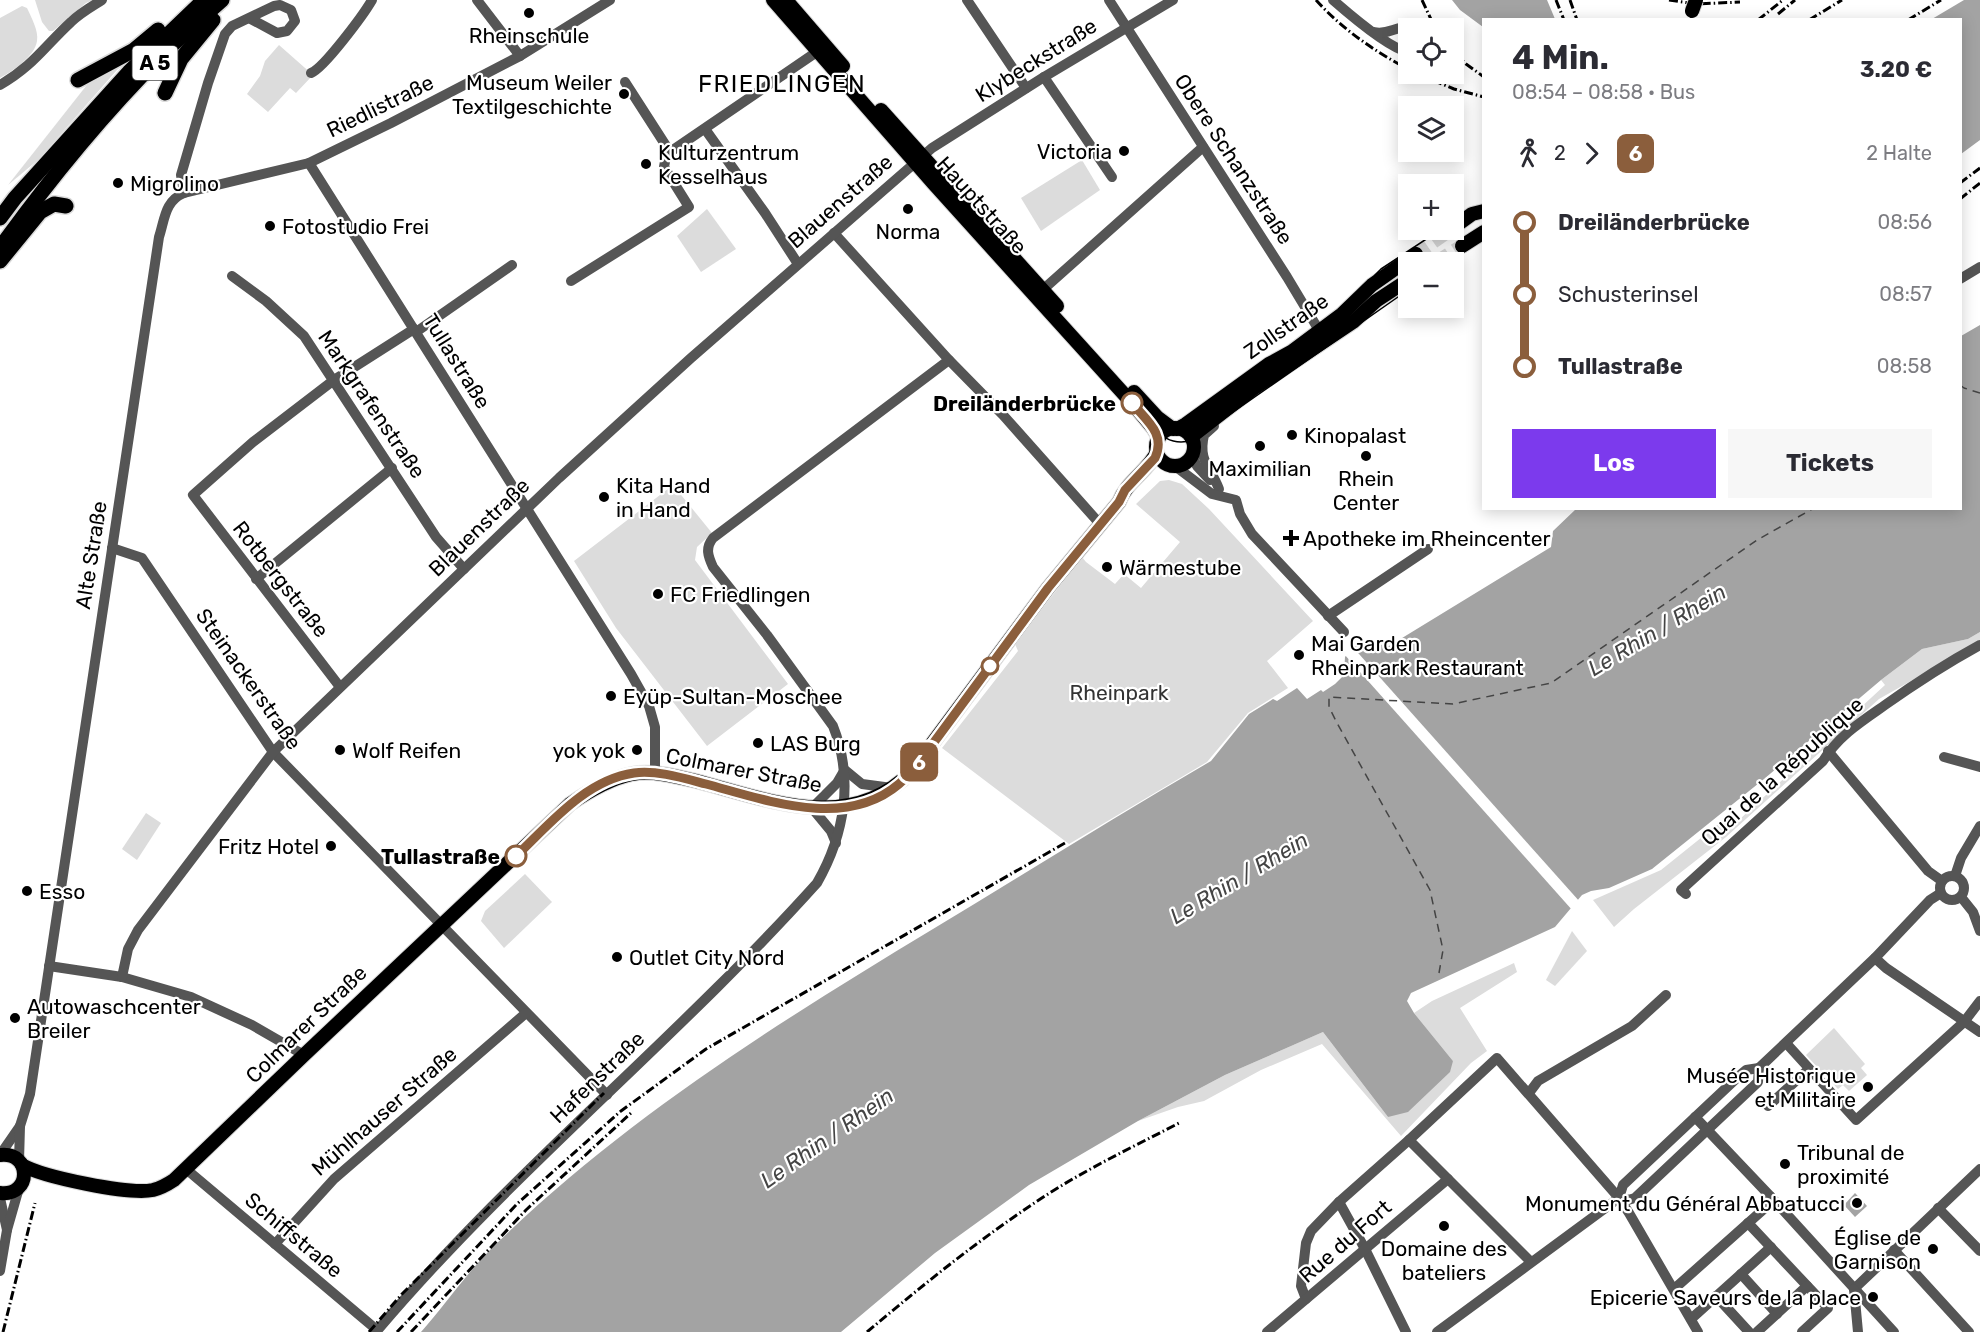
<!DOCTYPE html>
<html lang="de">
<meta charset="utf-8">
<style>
body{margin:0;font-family:Rubik,sans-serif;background:#f7f7f7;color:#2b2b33;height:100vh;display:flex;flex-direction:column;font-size:22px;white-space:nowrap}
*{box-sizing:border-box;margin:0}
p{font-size:20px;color:#7c7c81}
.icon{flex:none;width:33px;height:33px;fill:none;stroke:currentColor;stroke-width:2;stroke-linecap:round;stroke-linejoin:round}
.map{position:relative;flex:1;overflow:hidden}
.details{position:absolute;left:1482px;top:18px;width:480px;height:492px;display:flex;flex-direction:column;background:#fff;border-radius:0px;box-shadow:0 3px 15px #0003}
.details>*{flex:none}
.badge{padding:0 12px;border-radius:9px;font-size:21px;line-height:39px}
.controls{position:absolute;left:1398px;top:18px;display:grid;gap:12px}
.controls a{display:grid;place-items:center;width:66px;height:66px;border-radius:0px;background:#fff;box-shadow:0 3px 15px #0003;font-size:30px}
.map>.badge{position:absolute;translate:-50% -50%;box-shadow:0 0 0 3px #fff}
.legs{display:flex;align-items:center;gap:9px;height:66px;padding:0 30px;font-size:20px}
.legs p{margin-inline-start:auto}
.summary{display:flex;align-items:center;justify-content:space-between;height:102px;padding:0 30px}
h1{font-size:33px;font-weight:700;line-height:45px}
.button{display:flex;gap:12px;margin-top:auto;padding:12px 30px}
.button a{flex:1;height:69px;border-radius:0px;background:#7c3aed;color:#fff;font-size:24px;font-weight:700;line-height:69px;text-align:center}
.button a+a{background:#f7f7f7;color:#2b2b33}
ul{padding:0 30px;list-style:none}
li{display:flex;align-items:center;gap:21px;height:72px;font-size:22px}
li i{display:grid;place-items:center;width:9px;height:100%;margin:0 8px;background:currentColor}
li i::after{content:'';width:15px;height:15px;margin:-8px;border:4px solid;border-radius:50%;background:#fff}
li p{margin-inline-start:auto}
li:first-child i{background:linear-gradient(#0000 50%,currentColor 0)}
li:last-child i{background:linear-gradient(currentColor 50%,#0000 0)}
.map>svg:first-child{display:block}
</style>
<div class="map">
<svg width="1980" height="1332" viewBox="0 0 1980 1332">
<rect width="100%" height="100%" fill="#fff"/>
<!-- green -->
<g fill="#dcdcdc">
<path d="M35 0H93L86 3 53 31H49L42 22Z"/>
<path d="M22 6 27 8C31 17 39 31 37 41 35 56 13 71 0 78V18Z"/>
<path d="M279 45 313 75 296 93 290 88 268 112 247 94 260 76 265 61Z"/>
<path d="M124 62 38 160 8 185 90 81Z"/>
<path d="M1082 160 1100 190 1041 231 1021 198Z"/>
<path d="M707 209 736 249 701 272 677 236Z"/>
<path d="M1169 480 1182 484 1209 509 1313 621 1267 661 1288 688 1248 713 1207 762 1069 844 942 748 1018 651 1015 644 1082 557 1086 562 1115 584 1124 574 1141 588 1180 542 1136 504 1160 481Z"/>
<path d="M673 485 712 533 697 547 695 560 788 684 707 746 616 628 574 561Z"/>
<path d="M1980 632V642L1879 699 1726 837 1634 909 1614 927 1593 900 1661 870 1732 813 1726 832 1885 685 1881 680 1922 649 1968 639Z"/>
<path d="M146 813 161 823 137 860 122 849Z"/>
<path d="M525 874 552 902 504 948 481 921 485 911Z"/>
<path d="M1572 931 1587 951 1555 986 1546 980Z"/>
<path d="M1514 963 1517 972 1460 1008 1487 1051 1471 1063 1401 1136 1322 1044 1261 1070 1204 1101 1178 1107 1138 1121 1225 1075 1323 1032 1388 1117 1453 1061 1414 1013 1432 1001Z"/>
<path d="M1834 1028 1865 1064 1861 1068 1867 1075 1849 1091 1843 1085 1838 1089 1806 1055Z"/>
</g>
<!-- water -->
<g fill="#a3a3a3">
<path d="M1452 0H1547L1555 19 1484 20 1483 27 1460 10Z"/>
<path d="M1964 0H1980V140L1961 154 1960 20 1932 19Z"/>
<path d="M1980 325V632L1968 639 1922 649 1881 680 1764 779 1652 869 1609 888 1591 891 1582 895 1555 927 1411 993 1407 1001 1414 1013 1453 1061 1450 1072 1408 1112 1388 1117 1323 1032 1225 1075 1138 1121 1029 1185 935 1253 841 1332H421C445 1305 469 1270 494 1246 624 1119 779 1022 933 929 1026 873 1118 815 1211 761L1249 714 1273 699 1277 701 1297 688 1307 699 1321 690 1323 692 1335 684 1344 675 1345 657 1353 646 1367 645 1371 643 1389 646 1551 547 1553 531 1576 509 1960 508 1961 336Z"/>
<path d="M1855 1193 1867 1206 1855 1217 1844 1205Z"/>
</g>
<!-- pier -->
<path fill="#fff" d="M1351 645 1580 902 1573 911 1344 654Z"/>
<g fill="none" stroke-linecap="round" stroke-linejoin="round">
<!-- ferry -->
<g stroke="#444" stroke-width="1.5" stroke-dasharray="8 6" stroke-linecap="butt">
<path d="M1960 385 1964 388 1980 393"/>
<path d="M1439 973 1443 950 1430 890 1337 723 1329 707V697L1453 704 1551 683 1757 540 1814 508"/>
</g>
<!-- major-tunnel -->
<g stroke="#d9d9d9" stroke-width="14" stroke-dasharray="14 7" stroke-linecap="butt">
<path d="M1416 254 1450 230"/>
<path d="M1437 262 1462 246"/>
</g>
<defs>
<g id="major">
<path d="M773 0 933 183 1132 403 1153 428 1159 438"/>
<path d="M786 0 843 66"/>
<path d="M881 110 1057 306"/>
<path d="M1454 227 1472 214 1484 211"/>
<path d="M1462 246 1484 232"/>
<path d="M1134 392 1157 417 1173 429"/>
<circle cx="1175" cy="447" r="19"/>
<path d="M1177 429 1186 424 1269 364 1291 352 1342 314 1372 285 1416 254"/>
<path d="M1191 437 1253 389 1353 322 1376 301 1408 280"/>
<path d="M0 1155C32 1151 32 1197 0 1193"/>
<path d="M22 1165C43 1177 129 1195 153 1190 161 1188 168 1184 174 1180L304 1055 570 804C589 791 609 779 632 774 653 770 679 777 700 782 771 801 851 833 911 772L1048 588 1119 502C1126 482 1148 471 1157 452"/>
</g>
<g id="highway">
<path d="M78 80 134 50 158 30"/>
<path d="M165 93 181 59 213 20"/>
<path d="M0 218 15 198 129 72 204 0"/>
<path d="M0 248C49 180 102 115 161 56 181 36 202 18 222 0"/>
<path d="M0 261 40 212 54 204 66 206"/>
</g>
</defs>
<!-- major casing -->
<use href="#major" stroke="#dbdbdb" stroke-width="16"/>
<!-- highway casing -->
<use href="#highway" stroke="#dbdbdb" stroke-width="18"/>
<!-- minor -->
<g stroke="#555" stroke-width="10">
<path d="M477 0 520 56"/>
<path d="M967 0 1026 88"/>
<path d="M1109 0 1287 277 1323 337"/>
<path d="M1333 0C1349 14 1389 48 1408 52"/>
<path d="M1374 32C1388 36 1398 24 1412 28"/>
<path d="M311 73C324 68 364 14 372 0"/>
<path d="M1044 77 1112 177"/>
<path d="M625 82 670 152"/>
<path d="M0 85C33 66 44 47 71 22 80 13 91 7 102 0"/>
<path d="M705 129 765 213 798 264"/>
<path d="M309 163 631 674 649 706 655 727V774"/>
<path d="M184 193 181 175 208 83 225 34 232 26 274 6 280 5 291 10 295 21 287 31 277 33 249 18"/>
<path d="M834 233 949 360 1003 415 1100 524"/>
<path d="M232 276 266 301 304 336 436 537 464 569"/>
<path d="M1960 279 1980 267"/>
<path d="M571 281 689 207 664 167 666 156 670 152 824 47"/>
<path d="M1038 294 1203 147"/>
<path d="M416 332 512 265"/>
<path d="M1214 426 1204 435C1198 461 1210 466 1219 489"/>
<path d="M1192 456 1197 466 1210 480"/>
<path d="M1175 466 1212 494 1236 500 1240 514 1252 534 1344 632"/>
<path d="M112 548 142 558 273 752 607 1095"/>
<path d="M256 579 392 468"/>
<path d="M1328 616 1428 549"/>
<path d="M340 687 193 495 253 442 334 380 414 329"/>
<path d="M1828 751 1928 871 1942 881"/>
<path d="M1944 757 1980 767"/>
<path d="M845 770 862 784 892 788"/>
<path d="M836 843 831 831 812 808 837 783 844 771"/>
<circle cx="1952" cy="888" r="12"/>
<path d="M1955 876 1961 858 1980 826"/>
<path d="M1686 894 1681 890 1823 761C1838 736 1862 721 1885 705 1916 683 1947 663 1980 645"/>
<path d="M1961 897 1973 912 1980 931"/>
<path d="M1875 958 1886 968 1980 1032"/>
<path d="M49 966 122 977 191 997 252 1025 304 1055"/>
<path d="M122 977 128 949 138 930 273 752 559 478 691 358 932 148 1044 77 1173 0"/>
<path d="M1786 1043 1856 1120 1964 1022 1980 1001"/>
<path d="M1529 1093 1538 1081 1632 1026 1666 995"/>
<path d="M1768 1106 1809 1069"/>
<path d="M1695 1117 1771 1197 1894 1332"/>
<path d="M1409 1140 1531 1262"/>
<path d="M0 1155 20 1126"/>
<path d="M19 1161 20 1126 30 1094 159 237C165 218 165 201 184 193L309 163 391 123 520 56 610 0"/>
<path d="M186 1169 377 1330"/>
<path d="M0 1198 7 1230"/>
<path d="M1619 1198 1628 1200 1635 1198 1758 1082 1759 1068 1875 958 1930 900 1941 893"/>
<path d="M1339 1202 1365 1249 1406 1332"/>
<path d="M1938 1208 1980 1251"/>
<path d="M1748 1223 1828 1308 1802 1332"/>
<path d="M275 1244 334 1179 526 1013"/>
<path d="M1894 1250 1969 1332"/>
<path d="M0 1271 7 1230 19 1188"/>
<path d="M1741 1274 1777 1314"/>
<path d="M1674 1289 1765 1208 1771 1197"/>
<path d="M1854 1289 1980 1169"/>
<path d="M1854 1289 1858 1332"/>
<path d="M1716 1296 1749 1332"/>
<path d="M1306 1299 1301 1286 1306 1243 1311 1231 1339 1202 1409 1140 1497 1058 1619 1198 1629 1213 1698 1332"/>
<path d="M1691 1319 1771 1247"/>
<path d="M376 1332C511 1172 677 1039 817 883 845 834 854 779 833 726L767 635 713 567C708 556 705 548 713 538L949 360"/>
<path d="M1267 1332 1448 1179"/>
<path d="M1437 1332 1619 1198 1623 1185 1740 1075 1746 1070 1759 1068"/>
<path d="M1757 1332 1807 1286"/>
</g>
<!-- major -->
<use href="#major" stroke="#000" stroke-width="14"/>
<!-- highway -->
<use href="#highway" stroke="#000" stroke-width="15"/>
<!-- tram -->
<g stroke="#000" stroke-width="1.5">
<path d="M787 0 810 26 851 84 1141 406C1156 421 1174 434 1196 425L1348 316 1360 302 1375 275 1381 269 1440 230"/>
<path d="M1690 20 1698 0"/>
<path d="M1454 221 1464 215H1484"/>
<path d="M1449 262 1484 238"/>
<path d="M1142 416C1157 432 1169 448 1193 440L1408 290"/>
</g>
<!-- rail -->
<g stroke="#000" stroke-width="3" stroke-dasharray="9 3 1.5 3" stroke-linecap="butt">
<path d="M1316 0C1342 29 1374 51 1408 69"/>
<path d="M1422 0 1435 28"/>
<path d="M1556 0 1564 20"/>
<path d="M1570 0 1577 20"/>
<path d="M1669 0 1696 4 1740 2"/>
<path d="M1778 14 1795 0"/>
<path d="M1758 20 1783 0"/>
<path d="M1809 20 1842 0"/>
<path d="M1908 20 1941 0"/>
<path d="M1454 52 1466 64 1484 77"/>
<path d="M1418 74 1454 89 1484 97"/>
<path d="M1960 183 1980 168"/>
<path d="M1960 199 1980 183"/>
<path d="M3 1332 35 1203"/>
<path d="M369 1332 402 1294 604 1093"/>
<path d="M397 1332 517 1204 621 1111 706 1049 1065 843"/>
<path d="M411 1332 526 1210 631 1113"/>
<path d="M867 1332C924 1284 982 1237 1045 1196 1088 1168 1135 1146 1181 1122"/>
</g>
<defs>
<path id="major-bridge" d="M1692 11 1696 0"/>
</defs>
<!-- major-bridge casing -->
<use href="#major-bridge" stroke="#dbdbdb" stroke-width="16" stroke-linecap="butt"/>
<!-- major-bridge -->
<use href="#major-bridge" stroke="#000" stroke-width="14"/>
</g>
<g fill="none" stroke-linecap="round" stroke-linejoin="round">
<defs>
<path id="line-1" d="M516 856C549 825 585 780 634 773 657 770 683 778 706 784 766 800 845 830 899 784 911 774 920 761 929 749L1048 588 1119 502 1125 490 1155 458C1166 434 1147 421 1132 403"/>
</defs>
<!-- line-1 casing -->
<use href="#line-1" stroke="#fff" stroke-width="14"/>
<!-- line-1 -->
<use href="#line-1" stroke="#8b5e3c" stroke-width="9"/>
</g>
<!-- markers -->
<g fill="#000" stroke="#fff" stroke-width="2">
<circle cx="529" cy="13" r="6"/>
<circle cx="624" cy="94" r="6"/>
<circle cx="1124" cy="151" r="6"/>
<circle cx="646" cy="164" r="6"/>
<circle cx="118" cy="183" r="6"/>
<circle cx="908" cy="209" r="6"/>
<circle cx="270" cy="226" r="6"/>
<circle cx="1292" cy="435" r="6"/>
<circle cx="1260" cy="446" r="6"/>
<circle cx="1366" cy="456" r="6"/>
<circle cx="604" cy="497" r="6"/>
<path d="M1288 529h6v6h6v6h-6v6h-6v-6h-6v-6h6z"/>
<circle cx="1107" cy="567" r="6"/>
<circle cx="658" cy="594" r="6"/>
<circle cx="1299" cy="655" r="6"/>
<circle cx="611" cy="696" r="6"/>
<circle cx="758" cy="743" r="6"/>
<circle cx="340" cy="750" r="6"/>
<circle cx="637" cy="750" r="6"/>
<circle cx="331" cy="846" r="6"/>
<circle cx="27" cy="891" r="6"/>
<circle cx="617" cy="957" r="6"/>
<circle cx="15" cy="1018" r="6"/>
<circle cx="1868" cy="1087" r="6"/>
<circle cx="1785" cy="1164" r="6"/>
<circle cx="1857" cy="1203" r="6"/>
<circle cx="1444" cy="1226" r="6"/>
<circle cx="1933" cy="1249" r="6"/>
<circle cx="1873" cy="1297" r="6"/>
</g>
<g fill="#fff" stroke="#8b5e3c" stroke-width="3">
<circle cx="1132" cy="403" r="10"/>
<circle cx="990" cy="666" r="8"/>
<circle cx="516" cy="856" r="10"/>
</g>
<g text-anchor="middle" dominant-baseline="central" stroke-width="4.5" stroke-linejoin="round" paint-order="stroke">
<!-- shield labels -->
<rect fill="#fff" stroke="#4c4c4c" stroke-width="1.5" x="132.5" y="46" width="45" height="34" rx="4.5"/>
<g font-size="20" font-weight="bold" fill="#000">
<text x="155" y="63">A 5</text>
</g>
<!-- poi labels -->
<g font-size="21" fill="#000" stroke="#fff" text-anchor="start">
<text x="529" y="35" text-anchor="middle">Rheinschule</text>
<text x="612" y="82" text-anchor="end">Museum Weiler<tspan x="612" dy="24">Textilgeschichte</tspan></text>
<text x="1112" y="151" text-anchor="end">Victoria</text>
<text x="658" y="152">Kulturzentrum<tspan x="658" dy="24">Kesselhaus</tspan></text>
<text x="130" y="183">Migrolino</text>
<text x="282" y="226">Fotostudio Frei</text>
<text x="908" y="231" text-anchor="middle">Norma</text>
<text x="1304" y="435">Kinopalast</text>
<text x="1260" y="468" text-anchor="middle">Maximilian</text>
<text x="1366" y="478" text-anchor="middle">Rhein<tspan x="1366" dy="24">Center</tspan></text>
<text x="616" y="485">Kita Hand<tspan x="616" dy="24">in Hand</tspan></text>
<text x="1303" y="538">Apotheke im Rheincenter</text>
<text x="1119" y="567">Wärmestube</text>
<text x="670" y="594">FC Friedlingen</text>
<text x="1311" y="643">Mai Garden<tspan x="1311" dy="24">Rheinpark Restaurant</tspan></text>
<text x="623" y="696">Eyüp-Sultan-Moschee</text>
<text x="770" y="743">LAS Burg</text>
<text x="352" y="750">Wolf Reifen</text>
<text x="625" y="750" text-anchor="end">yok yok</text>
<text x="319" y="846" text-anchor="end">Fritz Hotel</text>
<text x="39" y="891">Esso</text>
<text x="629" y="957">Outlet City Nord</text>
<text x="27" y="1006">Autowaschcenter<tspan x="27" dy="24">Breiler</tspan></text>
<text x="1856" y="1075" text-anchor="end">Musée Historique<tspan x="1856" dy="24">et Militaire</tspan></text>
<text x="1797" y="1152">Tribunal de<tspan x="1797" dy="24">proximité</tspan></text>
<text x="1845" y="1203" text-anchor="end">Monument du Général Abbatucci</text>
<text x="1921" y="1237" text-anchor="end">Église de<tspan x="1921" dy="24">Garnison</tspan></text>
<text x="1444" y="1248" text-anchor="middle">Domaine des<tspan x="1444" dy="24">bateliers</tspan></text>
<text x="1861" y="1297" text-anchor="end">Epicerie Saveurs de la place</text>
</g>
<!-- street labels -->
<g font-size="21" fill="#000" stroke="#fff">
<text transform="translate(1036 60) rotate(-32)">Klybeckstraße</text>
<text transform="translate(380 106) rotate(-26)">Riedlistraße</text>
<text transform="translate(1234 159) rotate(57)">Obere Schanzstraße</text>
<text transform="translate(840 201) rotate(-41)">Blauenstraße</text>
<text transform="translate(982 205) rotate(48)">Hauptstraße</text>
<text transform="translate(1286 326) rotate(-35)">Zollstraße</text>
<text transform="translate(457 361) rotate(58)">Tullastraße</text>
<text transform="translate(372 404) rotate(56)">Markgrafenstraße</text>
<text transform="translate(479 527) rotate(-44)">Blauenstraße</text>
<text transform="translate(91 555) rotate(-81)">Alte Straße</text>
<text transform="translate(281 579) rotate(52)">Rotbergstraße</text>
<text transform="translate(249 679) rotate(55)">Steinackerstraße</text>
<text transform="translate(744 770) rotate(11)">Colmarer Straße</text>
<text transform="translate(1782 771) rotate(-42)">Quai de la République</text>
<text transform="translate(306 1024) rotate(-44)">Colmarer Straße</text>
<text transform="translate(597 1077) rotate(-44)">Hafenstraße</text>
<text transform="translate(384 1111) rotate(-41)">Mühlhauser Straße</text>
<text transform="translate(294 1235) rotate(40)">Schiffstraße</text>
<text transform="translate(1345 1241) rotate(-41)">Rue du Fort</text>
</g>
<!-- stop labels -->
<g font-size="21" font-weight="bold" fill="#000" stroke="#fff" text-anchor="end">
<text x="1116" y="403">Dreiländerbrücke</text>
<text x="500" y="856">Tullastraße</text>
</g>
<!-- park labels -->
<g font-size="21" fill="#333" stroke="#fff">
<text x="1119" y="692">Rheinpark</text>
</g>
<!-- water labels -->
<g font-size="22" font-style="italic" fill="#444" stroke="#fff">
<text transform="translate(1657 630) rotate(-31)">Le Rhin / Rhein</text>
<text transform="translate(1239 878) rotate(-31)">Le Rhin / Rhein</text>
<text transform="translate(827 1138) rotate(-35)">Le Rhin / Rhein</text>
</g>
<!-- quarter labels -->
<g font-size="24" letter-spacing="1.5" fill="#000" stroke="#fff">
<text x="782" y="84">FRIEDLINGEN</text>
</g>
</g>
</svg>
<div class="controls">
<a><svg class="icon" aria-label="locate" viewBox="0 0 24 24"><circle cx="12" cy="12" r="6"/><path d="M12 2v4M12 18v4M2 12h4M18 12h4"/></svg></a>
<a><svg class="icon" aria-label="layers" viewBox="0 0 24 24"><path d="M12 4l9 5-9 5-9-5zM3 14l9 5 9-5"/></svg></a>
<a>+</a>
<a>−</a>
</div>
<b class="badge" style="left:919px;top:762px;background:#8b5e3c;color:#fff">6</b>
<section class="details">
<div class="summary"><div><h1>4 Min.</h1><p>08:54 – 08:58 · Bus</p></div><b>3.20 €</b></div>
<div class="legs"><svg class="icon" aria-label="walk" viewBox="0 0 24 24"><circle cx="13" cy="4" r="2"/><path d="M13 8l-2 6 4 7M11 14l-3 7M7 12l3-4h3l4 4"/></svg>2<svg class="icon" aria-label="forward" viewBox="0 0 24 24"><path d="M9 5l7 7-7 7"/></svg><b class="badge" style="background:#8b5e3c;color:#fff">6</b><p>2 Halte</p></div>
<ul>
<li><i style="color:#8b5e3c"></i><b>Dreiländerbrücke</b><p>08:56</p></li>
<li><i style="color:#8b5e3c"></i><span>Schusterinsel</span><p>08:57</p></li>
<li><i style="color:#8b5e3c"></i><b>Tullastraße</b><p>08:58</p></li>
</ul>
<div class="button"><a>Los</a><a>Tickets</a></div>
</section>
</div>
